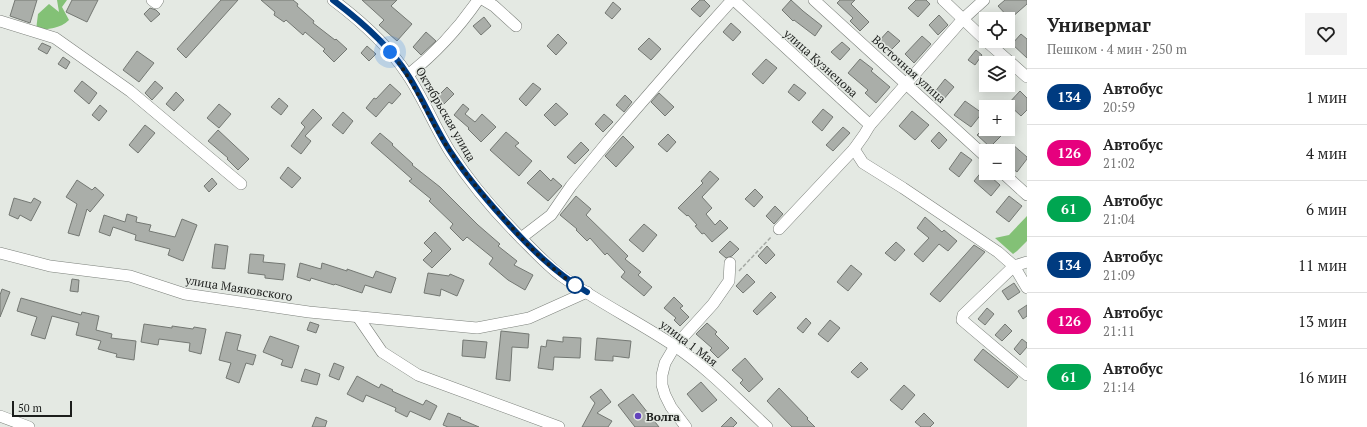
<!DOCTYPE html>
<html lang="ru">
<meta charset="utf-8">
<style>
body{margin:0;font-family:"PT Serif",serif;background:#f2f2f2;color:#222;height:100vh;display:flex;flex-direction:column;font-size:15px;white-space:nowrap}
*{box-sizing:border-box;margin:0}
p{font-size:13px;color:#767676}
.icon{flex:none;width:22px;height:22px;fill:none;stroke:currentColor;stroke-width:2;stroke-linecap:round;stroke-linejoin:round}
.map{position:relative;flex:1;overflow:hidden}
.details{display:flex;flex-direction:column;background:#fff;width:340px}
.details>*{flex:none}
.badge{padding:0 8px;border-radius:13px;font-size:14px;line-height:26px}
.controls{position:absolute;left:979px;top:12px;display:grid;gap:8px}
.controls a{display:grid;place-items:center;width:36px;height:36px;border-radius:0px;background:#fff;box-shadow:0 2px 10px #0003;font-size:20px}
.scale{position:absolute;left:12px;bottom:10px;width:60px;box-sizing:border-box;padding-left:4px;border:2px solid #1c1e1c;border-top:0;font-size:11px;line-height:14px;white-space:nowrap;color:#1c1e1c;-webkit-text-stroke:3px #e4e9e3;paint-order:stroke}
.you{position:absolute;width:20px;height:20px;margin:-10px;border:3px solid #fff;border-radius:50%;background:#1a73e8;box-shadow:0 0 0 6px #1a73e833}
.map>.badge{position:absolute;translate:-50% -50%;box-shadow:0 0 0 2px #fff}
.round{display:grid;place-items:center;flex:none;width:42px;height:42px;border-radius:0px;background:#f2f2f2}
.headline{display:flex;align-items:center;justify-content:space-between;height:68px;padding:0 20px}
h1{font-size:19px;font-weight:800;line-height:30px}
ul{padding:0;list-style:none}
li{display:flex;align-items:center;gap:12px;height:56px;padding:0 20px;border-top:1px solid #e0e0e0}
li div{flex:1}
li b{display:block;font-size:15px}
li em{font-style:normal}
li .badge{min-width:44px;font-weight:700;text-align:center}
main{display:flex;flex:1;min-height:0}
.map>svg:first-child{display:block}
</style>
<main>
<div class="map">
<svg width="1027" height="427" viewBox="0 0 1027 427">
<rect width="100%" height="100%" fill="#e4e9e3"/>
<!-- forest -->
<g fill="#83c176">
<path d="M57 0H67L62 7 69 20C60 29 48 29 36 30L38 14 49 4 59 12Z"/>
<path d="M1027 216V241L1017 251 1013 254 995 238 1009 235Z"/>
</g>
<!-- building -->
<g fill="#aaaea9" stroke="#747873">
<path d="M15 0H37L30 23 10 16Z"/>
<path d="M72 0H98L87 22 66 12Z"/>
<path d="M221 0H238L186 58 177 49Z"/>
<path d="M261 0H293L298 4 297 6 314 21 313 23 335 40 336 39 347 49 334 62 323 51 325 49 305 32 303 35 286 20 284 22 274 15 275 12Z"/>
<path d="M362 0H397L391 6 412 24 397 41 379 25 384 20Z"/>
<path d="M700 0H704L710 6 700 17 691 9Z"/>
<path d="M791 0 803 11 822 26 815 36 794 20 793 21 782 10Z"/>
<path d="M840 0H855L851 4 869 22 860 31 850 21 853 18 837 3Z"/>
<path d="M916 0H926L930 4 918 17 908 8Z"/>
<path d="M1005 0H1027V4L1010 19 998 6Z"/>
<path d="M613 2 621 9 612 19 605 13Z"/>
<path d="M150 8 156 10 160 14 151 22 144 14Z"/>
<path d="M939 15 948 25 938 35 929 25Z"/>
<path d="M484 17 491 26 481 35 473 26Z"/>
<path d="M731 23 741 32 733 41 723 32Z"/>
<path d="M888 31 900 41 889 52 878 42Z"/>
<path d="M426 32 436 41 421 55 413 47Z"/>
<path d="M558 34 567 43 556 55 547 46Z"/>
<path d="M1021 34 1027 39V58L1012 44Z"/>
<path d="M922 36 931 44 914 63 905 54Z"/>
<path d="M649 38 661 49 651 60 638 49Z"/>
<path d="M842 42 850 49 840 60 831 52Z"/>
<path d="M42 43 51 47 47 54 38 49Z"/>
<path d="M367 46 376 54 369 61 361 53Z"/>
<path d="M976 50 982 55 975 65 968 60Z"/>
<path d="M137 51 154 63 139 82 123 70Z"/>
<path d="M63 57 70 62 66 69 58 64Z"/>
<path d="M766 59 777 68 763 84 752 74Z"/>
<path d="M860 59 873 69 871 71 890 87 876 103 865 93 868 90 848 73Z"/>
<path d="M945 79 954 87 943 100 934 93Z"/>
<path d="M82 81 97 93 89 104 74 91Z"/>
<path d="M155 81 163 88 152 100 145 93Z"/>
<path d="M533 83 541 89 526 106 519 99Z"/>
<path d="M390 84 401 94 392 104 389 102 376 117 366 108 374 98 376 99Z"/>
<path d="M794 84 806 93 799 101 788 92Z"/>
<path d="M447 87 454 94 443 105 436 98Z"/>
<path d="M1020 91 1027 98V110L1021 116 1008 104Z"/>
<path d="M176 92 184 100 174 111 166 104Z"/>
<path d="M659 93 674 107 665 116 651 102Z"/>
<path d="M625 95 632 102 624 112 616 105Z"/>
<path d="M279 98 288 106 281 115 271 107Z"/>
<path d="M965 101 982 113 971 127 954 115Z"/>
<path d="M556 103 568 114 555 126 544 115Z"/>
<path d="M219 104 231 114 219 128 207 118Z"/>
<path d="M463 104 469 109 465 114 475 122 482 114 496 127 481 142 468 129 469 128 454 115Z"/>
<path d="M100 105 107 111 99 121 92 115Z"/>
<path d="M313 109 322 118 305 136 311 141 301 154 291 146 305 127 301 123Z"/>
<path d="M823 109 833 117 822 131 812 122Z"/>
<path d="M912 111 929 125 915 140 899 126Z"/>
<path d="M343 112 353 121 343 134 332 125Z"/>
<path d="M604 114 613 122 603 132 595 124Z"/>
<path d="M145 125 155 133 138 153 129 145Z"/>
<path d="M843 127 850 133 833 151 826 145Z"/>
<path d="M984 128 985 129H1008L990 147 977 135Z"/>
<path d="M218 130 249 159 238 170 227 159 228 158 208 141Z"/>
<path d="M506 132 519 143 515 146 532 161 519 176 490 150Z"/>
<path d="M939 132 947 140 939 149 931 141Z"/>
<path d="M380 133 393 144 392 145 413 164 412 165 440 187 478 225 500 244 498 246 517 261 514 265 533 275 525 290 508 280 489 264 493 258 467 237 463 241 450 228 453 224 429 201 431 199 409 181 412 179 371 143Z"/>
<path d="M668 134 676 142 667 152 658 144Z"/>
<path d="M623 136 634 147 616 167 605 156Z"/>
<path d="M581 142 589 150 575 164 567 157Z"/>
<path d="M1012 144 1027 157V159L1017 172 1008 165V149Z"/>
<path d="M961 152 972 160 959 177 949 169Z"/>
<path d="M288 167 301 178 292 188 280 178Z"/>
<path d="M540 170 551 181 553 178 562 186 548 201 527 183Z"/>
<path d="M983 170 1000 185 991 196 974 181Z"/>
<path d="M710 171 719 179 702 197 712 208 706 214 715 225 720 220 728 228 712 242 704 233 702 234 695 226 697 225 688 215 687 216 678 208 703 183 701 181Z"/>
<path d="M212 178 217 184 209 192 204 186Z"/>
<path d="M77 180 92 190 95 187 104 195 90 212 87 209 79 236 68 233 77 204 66 197Z"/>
<path d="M755 189 763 197 754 207 745 199Z"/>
<path d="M576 196 591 209 586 215 628 256 625 259 641 272 638 275 652 287 644 296 621 277 625 272 607 253 605 255 590 238 587 241 576 230 577 229 560 215Z"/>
<path d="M1009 196 1022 206 1009 222 996 212Z"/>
<path d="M14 198 31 203 34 198 41 202 31 221 20 215 18 219 9 215Z"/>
<path d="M775 206 783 214 774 224 766 216Z"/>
<path d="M127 214 137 217 136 222 151 225 149 231 175 237 182 219 197 225 183 261 168 255 170 249 135 240 136 235 113 227 110 236 99 232 104 215 125 222Z"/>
<path d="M925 217 942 232 944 230 957 241 948 251 939 244 923 262 914 254 929 238 917 228Z"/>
<path d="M644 224 657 235 643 252 629 240Z"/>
<path d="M435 232 451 249 432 268 423 260 432 251 424 243Z"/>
<path d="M730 241 739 249 732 256 726 258 719 252Z"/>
<path d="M896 242 905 250 895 261 885 253Z"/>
<path d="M215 244 228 246 225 269 212 268Z"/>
<path d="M974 245 985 252 940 302 930 294Z"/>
<path d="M767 246 775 255 766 264 758 256Z"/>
<path d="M250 254 264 255 263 262 285 264 283 280 265 278V275L248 273Z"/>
<path d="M300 263 321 269 322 263 347 271V269L373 278 376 271 396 278 391 293 365 285 362 293 335 284 334 285 311 278 310 281 297 277Z"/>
<path d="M851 265 862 274 848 291 837 282Z"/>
<path d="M428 273 449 276 450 274 464 280 457 296 441 289 440 296 424 293Z"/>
<path d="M747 274 755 282 743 293 736 286Z"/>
<path d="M72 279 79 280 78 292 70 291Z"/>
<path d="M1014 283 1020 292 1008 300 1002 291Z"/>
<path d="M2 289 10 292 0 317V295Z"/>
<path d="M771 292 776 297 757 315 753 311Z"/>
<path d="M674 297 683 306 680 308 689 317 680 326 674 320 676 318 664 308Z"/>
<path d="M21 298 81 315 82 312 99 316 96 330 112 334 111 338 136 341 134 360 116 357 117 354 98 349 101 341 76 335 79 323 52 316 45 339 31 335 37 317 17 311Z"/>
<path d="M1027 305V316L1023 319 1018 311Z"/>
<path d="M987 308 994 314 985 325 978 319Z"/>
<path d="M806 318 811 323 803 333 797 328Z"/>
<path d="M830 320 840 328 828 342 818 334Z"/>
<path d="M310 322 319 325 316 333 307 330Z"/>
<path d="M707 323 717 332 715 334 729 348 718 358 710 350 712 348 696 334Z"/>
<path d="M144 324 172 328V326L193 329 194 327 206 329 201 354 189 351 190 343 159 339 158 345 141 342Z"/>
<path d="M1005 324 1012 331 1002 341 995 335Z"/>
<path d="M501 331 529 334 528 348 512 347 510 381 496 379Z"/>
<path d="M226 332 241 335 237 350 256 355 253 365 246 363 239 383 226 378 231 363 219 360Z"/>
<path d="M270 336 299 346 292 368 281 365 283 360 263 352Z"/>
<path d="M563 337 581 338 580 358 554 357 553 370 538 368 541 346 546 347 547 340 563 342Z"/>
<path d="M597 338 631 341 629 358 613 356V361L595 360Z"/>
<path d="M1022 339 1027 343V347L1020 355 1014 349Z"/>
<path d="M463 340 487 342 485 358 462 356Z"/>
<path d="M983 349 1018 377 1008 388 974 360Z"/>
<path d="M745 358 763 379 749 392 740 383 743 380 732 370Z"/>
<path d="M861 362 868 369 858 378 851 372Z"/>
<path d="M334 363 344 367 339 380 329 376Z"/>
<path d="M305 369 320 374 317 385 301 381Z"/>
<path d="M357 376 379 388 381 384 393 390 392 391 423 405 426 400 437 406 430 420 410 411 407 417 395 411 396 408 366 395 363 402 347 394Z"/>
<path d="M701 382 717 400 702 412 687 394Z"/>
<path d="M904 385 915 395 902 410 890 400Z"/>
<path d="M779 388 808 418 807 419 815 427H792L767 401Z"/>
<path d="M601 389 611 402 597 413 612 421 608 427H582L595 403 590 397Z"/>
<path d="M633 394 659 427H635L618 405Z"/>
<path d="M448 413 461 418 460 419 479 427H448L443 425Z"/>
<path d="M924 413 934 423 930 427H921L915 422Z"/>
<path d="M316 417 327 421 325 427H312Z"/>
<path d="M731 417 737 423 733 427H721Z"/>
</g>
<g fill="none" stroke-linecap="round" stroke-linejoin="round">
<defs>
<g id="minor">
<path d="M152 0 156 3 158 0"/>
<path d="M333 0C361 21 388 45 407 74 424 99 435 128 451 153 471 184 496 213 522 239 534 251 546 264 560 275 596 301 637 321 673 345 708 368 737 399 767 427"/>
<path d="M484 0 494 6 516 26"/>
<path d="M734 0 870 125 864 135 854 149 863 163 903 188 998 252 1014 266 1027 288"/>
<path d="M814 0 986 157"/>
<path d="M943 0 986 41"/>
<path d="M0 21 55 38 130 91 241 184"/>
<path d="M986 41 1027 77"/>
<path d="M408 75C436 53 458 29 478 0"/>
<path d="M870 125 963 19 984 0"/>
<path d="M1003 173 1027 195"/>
<path d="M779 229 854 149"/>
<path d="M521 238 551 215 571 186 609 140 696 40 732 0"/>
<path d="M0 253 50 266 130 276 185 294 309 312 477 328 529 318 587 292"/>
<path d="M1027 262 1014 266 963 315 962 320 1027 375"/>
<path d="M358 317 382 352 418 375 559 427"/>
<path d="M0 416 29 427"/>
<path d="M686 427 671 407 665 395 662 385V375L665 363 675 346 713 304 729 281 730 263"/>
</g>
</defs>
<!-- minor casing -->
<use href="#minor" stroke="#7c807b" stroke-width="12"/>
<!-- path -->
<path stroke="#a6aaa5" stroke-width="1.5" stroke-dasharray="4 2" stroke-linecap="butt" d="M739 271 772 236"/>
<!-- minor -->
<use href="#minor" stroke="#fff" stroke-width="11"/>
</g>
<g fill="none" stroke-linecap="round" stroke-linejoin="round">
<defs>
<path id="line" d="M333 0C361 21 389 45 408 75 424 100 435 129 452 154 467 177 485 198 503 218 528 246 554 272 587 292"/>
</defs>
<!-- line casing -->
<use href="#line" stroke="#fff" stroke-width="9"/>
<!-- line -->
<use href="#line" stroke="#003b80" stroke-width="6"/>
<!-- walk -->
<path stroke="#1c1e1c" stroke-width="4" stroke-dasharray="0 7.2" d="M390 52C412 77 424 109 441 137 460 168 482 195 506 221 527 245 549 267 575 285"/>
</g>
<!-- markers -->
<circle fill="#fff" stroke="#003b80" stroke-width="2" cx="575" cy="285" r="8"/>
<circle fill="#6343bc" stroke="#e4e9e3" stroke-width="1.5" cx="638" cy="416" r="4"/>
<g text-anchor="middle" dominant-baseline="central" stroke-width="3" stroke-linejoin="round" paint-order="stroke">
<!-- street labels -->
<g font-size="12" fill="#1c1e1c" stroke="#e4e9e3">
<text transform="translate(821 63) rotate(42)">улица Кузнецова</text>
<text transform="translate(909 69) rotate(42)">Восточная улица</text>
<text transform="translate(446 114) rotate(60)">Октябрьская улица</text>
<text transform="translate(239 288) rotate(9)">улица Маяковского</text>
<text transform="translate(689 343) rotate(37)">улица 1 Мая</text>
</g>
<!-- poi labels -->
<g font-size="12" font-weight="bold" fill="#1c1e1c" stroke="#e4e9e3" text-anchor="start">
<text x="646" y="416">Волга</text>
</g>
</g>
</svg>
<div class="controls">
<a><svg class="icon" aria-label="locate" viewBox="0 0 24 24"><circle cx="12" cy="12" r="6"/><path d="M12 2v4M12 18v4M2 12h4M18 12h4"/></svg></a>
<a><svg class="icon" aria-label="layers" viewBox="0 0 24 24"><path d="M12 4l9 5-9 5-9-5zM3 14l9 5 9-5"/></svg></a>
<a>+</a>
<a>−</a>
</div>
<div class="scale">50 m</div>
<div class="you" style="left:390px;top:52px"></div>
</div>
<section class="details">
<div class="headline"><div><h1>Универмаг</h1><p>Пешком · 4 мин · 250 m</p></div><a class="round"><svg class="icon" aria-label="heart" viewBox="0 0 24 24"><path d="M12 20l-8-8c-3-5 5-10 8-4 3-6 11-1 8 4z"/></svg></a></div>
<ul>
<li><span class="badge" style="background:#003b80;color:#fff">134</span><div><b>Автобус</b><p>20:59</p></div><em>1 мин</em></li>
<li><span class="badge" style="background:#e6007e;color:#fff">126</span><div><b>Автобус</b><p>21:02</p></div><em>4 мин</em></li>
<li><span class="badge" style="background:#00a651;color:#fff">61</span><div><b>Автобус</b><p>21:04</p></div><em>6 мин</em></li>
<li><span class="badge" style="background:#003b80;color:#fff">134</span><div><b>Автобус</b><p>21:09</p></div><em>11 мин</em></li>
<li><span class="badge" style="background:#e6007e;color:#fff">126</span><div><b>Автобус</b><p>21:11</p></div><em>13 мин</em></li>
<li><span class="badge" style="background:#00a651;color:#fff">61</span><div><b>Автобус</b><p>21:14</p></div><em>16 мин</em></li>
</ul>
</section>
</main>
